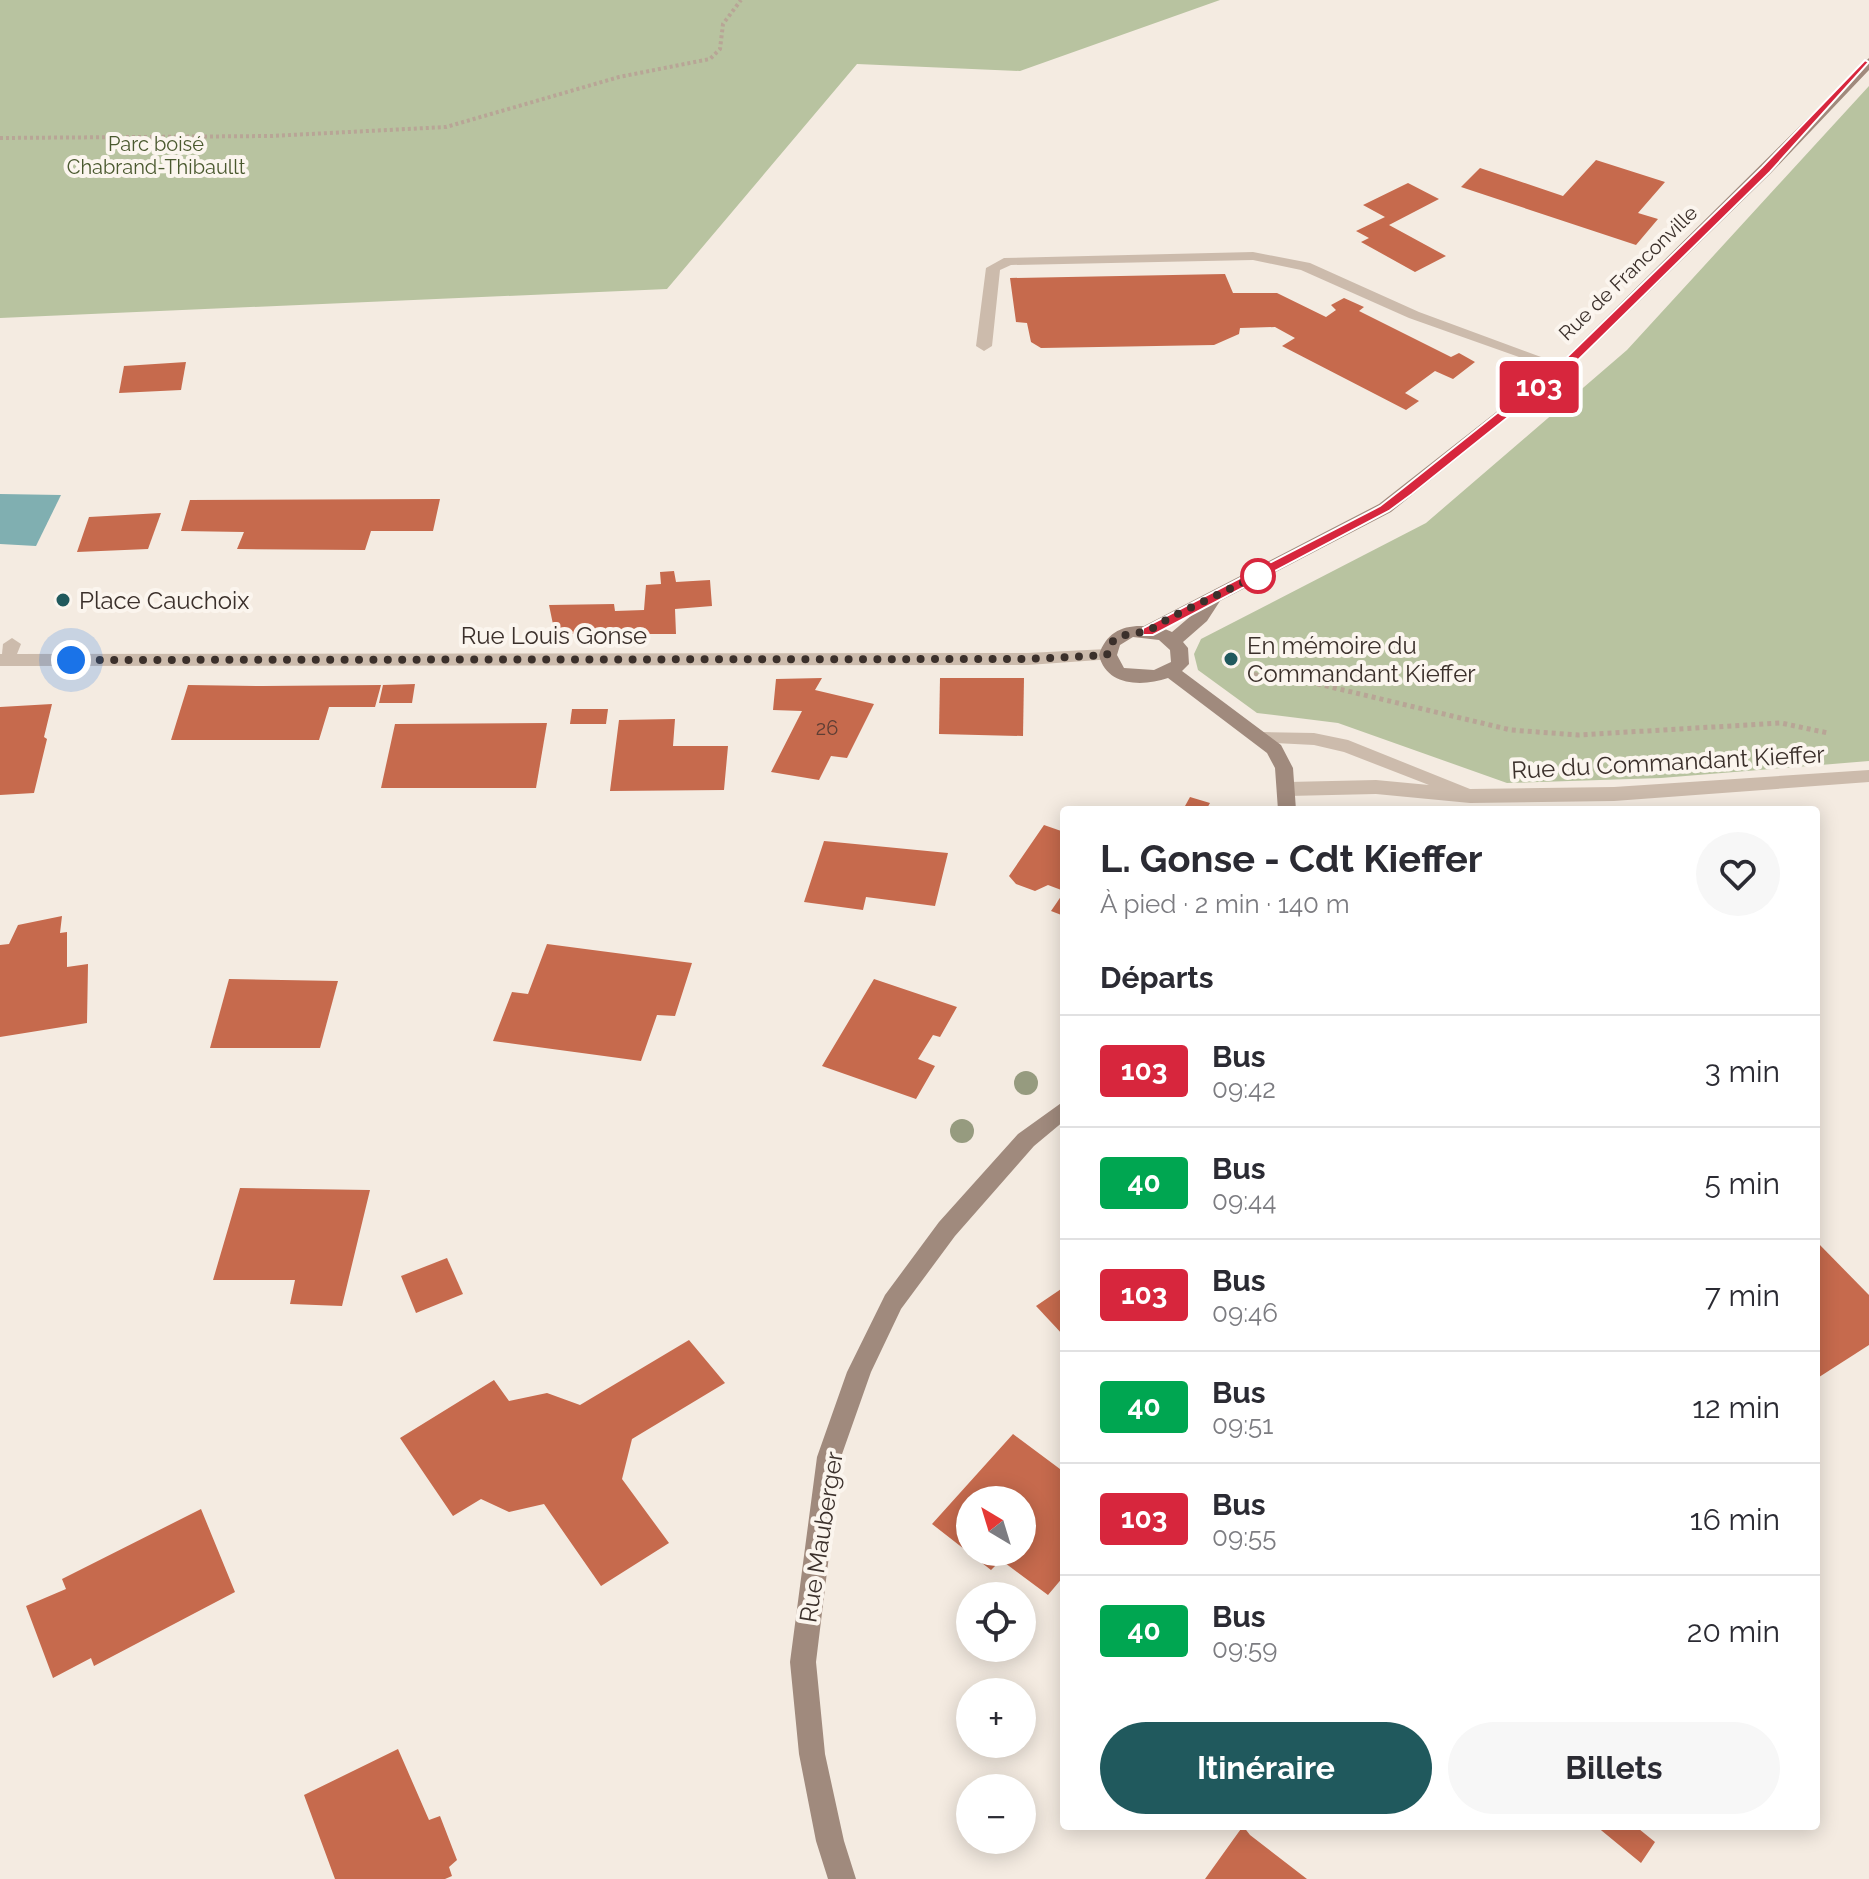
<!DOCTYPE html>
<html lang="fr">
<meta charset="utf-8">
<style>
body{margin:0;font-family:Raleway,sans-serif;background:#f7f7f7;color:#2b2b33;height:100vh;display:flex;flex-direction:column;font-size:30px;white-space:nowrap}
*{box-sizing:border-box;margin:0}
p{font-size:26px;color:#7c7c81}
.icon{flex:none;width:44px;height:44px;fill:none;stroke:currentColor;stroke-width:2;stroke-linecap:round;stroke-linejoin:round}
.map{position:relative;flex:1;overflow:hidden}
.side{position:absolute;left:1060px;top:806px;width:760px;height:1024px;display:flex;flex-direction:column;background:#fff;border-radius:8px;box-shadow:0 4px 20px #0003}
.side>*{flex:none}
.badge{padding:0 16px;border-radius:6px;font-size:28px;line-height:52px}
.needle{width:52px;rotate:322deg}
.fabs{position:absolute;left:956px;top:1486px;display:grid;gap:16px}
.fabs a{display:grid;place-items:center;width:80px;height:80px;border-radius:50%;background:#fff;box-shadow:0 4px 20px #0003;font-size:40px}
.you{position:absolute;width:40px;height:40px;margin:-20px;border:6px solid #fff;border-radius:50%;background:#1a73e8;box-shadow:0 0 0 12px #1a73e833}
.map>.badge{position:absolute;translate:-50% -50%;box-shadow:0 0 0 4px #fff}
h2{padding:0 40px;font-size:30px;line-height:72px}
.round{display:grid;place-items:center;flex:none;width:84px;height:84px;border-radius:42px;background:#f7f7f7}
.head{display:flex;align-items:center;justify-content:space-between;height:136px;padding:0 40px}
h1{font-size:38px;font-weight:700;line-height:60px}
.cta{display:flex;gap:16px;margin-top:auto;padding:16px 40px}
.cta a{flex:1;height:92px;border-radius:48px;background:#20595d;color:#fff;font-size:32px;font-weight:700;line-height:92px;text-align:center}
.cta a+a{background:#f7f7f7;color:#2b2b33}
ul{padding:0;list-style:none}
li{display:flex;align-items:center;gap:24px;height:112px;padding:0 40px;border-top:2px solid #e1e1e2}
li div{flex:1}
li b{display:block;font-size:30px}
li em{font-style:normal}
li .badge{min-width:88px;font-weight:700;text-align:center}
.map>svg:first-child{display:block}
</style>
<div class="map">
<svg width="1869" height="1879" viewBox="0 0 1869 1879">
<rect width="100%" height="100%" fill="#f4ebe1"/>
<!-- green -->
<g fill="#b8c3a0">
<path d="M0 0H1220L1020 71 857 64 667 289 0 318Z"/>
<path d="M1869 86V761L1661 778 1507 783 1338 723 1257 713 1198 670 1194 654 1201 639 1426 523 1627 350Z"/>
</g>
<!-- water -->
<path fill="#80afb1" d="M0 494 61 495 36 546 0 544Z"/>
<!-- building -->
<g fill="#c66a4d" fill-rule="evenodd">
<path d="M1596 160 1665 182 1638 213 1658 219 1636 245 1461 187 1480 168 1563 196Z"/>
<path d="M1408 183 1439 199 1389 225 1446 256 1415 272 1361 242 1369 238 1356 231 1385 217 1363 205Z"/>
<path d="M1225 274 1233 293H1277L1326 317 1336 310 1331 305 1344 298 1364 307 1359 311 1451 357 1459 353 1475 362 1453 379 1435 371 1405 393 1419 401 1406 410 1282 346 1295 338 1275 327 1240 328 1239 334 1214 345 1041 348 1031 342 1027 323 1016 322 1010 278Z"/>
<path d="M186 362 181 390 119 393 124 366Z"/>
<path d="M440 499 433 531H371L365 550 237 549 244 532 181 531 190 500Z"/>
<path d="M161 513 148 549 77 552 89 517Z"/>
<path d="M674 571 676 582 710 580 712 606 675 609 676 634H555L549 605 614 604 615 611 644 610 646 585 661 584 660 572Z"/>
<path d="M822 678 815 690 874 704 847 758 831 756 819 780 771 772 802 711 773 710 776 679Z"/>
<path d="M940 678H1024L1023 736 939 734Z"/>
<path d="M415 684 412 703H379L383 685Z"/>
<path d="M188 685 263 686 381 685 375 707H329L319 740H171Z"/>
<path d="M52 704 44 737 47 739 34 793 0 795V707Z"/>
<path d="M572 709H608L606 724H570Z"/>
<path d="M675 719 673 746H728L724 790 610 791 619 720Z"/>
<path d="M547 723 536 788H381L395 724Z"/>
<path d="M1190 797 1210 803 1206 810H1194L1185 806Z"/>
<path d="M1044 825 1064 832V891L1048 885 1035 891 1016 884 1009 876Z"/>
<path d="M824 841 948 853 935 906 866 897 863 910 804 902Z"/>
<path d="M1064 892V916L1051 911Z"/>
<path d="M62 916 60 933 67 932V967L88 964 87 1023 0 1037V945L9 944 18 925Z"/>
<path d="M547 944 692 963 675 1016 657 1015 641 1061 493 1041 512 992 528 994Z"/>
<path d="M229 979 338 981 320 1048H210Z"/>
<path d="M874 979 957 1007 940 1037 933 1035 918 1059 935 1066 916 1099 822 1066Z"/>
<path d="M240 1188 370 1190 342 1306 290 1304 295 1280H213Z"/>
<path d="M1816 1241 1869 1295V1345L1816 1379Z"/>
<path d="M447 1258 463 1294 416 1313 401 1276Z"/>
<path d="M1064 1287V1336L1036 1306Z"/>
<path d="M689 1340 725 1383 632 1439 622 1479 669 1543 601 1586 544 1504 509 1512 481 1499 453 1516 400 1438 494 1380 509 1401 547 1393 580 1405Z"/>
<path d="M1013 1434 1064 1472V1576L1048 1595 1001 1560 991 1570 932 1524ZM970 1500H1022V1552H970Z"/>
<path d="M201 1509 235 1592 94 1666 91 1658 53 1678 26 1606 66 1589 62 1579Z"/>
<path d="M398 1749 429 1820 440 1816 457 1860 449 1867 452 1876 445 1879H335L304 1795Z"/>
<path d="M1243 1826 1250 1835 1307 1879H1205Z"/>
<path d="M1596 1826H1642L1639 1829 1655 1842 1641 1863Z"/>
</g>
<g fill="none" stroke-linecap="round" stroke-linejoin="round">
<!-- path-far1 -->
<path stroke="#b8a596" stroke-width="4" stroke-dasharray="3 3" stroke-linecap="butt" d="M0 138 271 136 446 127 619 77 710 59 720 49 723 24 741 0"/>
<!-- path -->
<path stroke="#b8a596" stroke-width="5" stroke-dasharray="4 4" stroke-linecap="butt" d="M1246 674 1297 679 1511 730 1578 735 1781 723 1828 733"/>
<!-- lane -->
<g fill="#ccbbac" fill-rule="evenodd">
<path d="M1253 252 1310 263 1419 312 1571 368 1563 373 1558 371 1409 318 1301 270 1253 260 1011 265 1000 270 992 346 984 351 976 346 986 268 1004 258Z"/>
<path d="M12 638 21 644 13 664H1L3 644Z"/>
</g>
<!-- street -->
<g fill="#ccbbac" fill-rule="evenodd">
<path d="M1107 649 1116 655 1113 659 1028 665 0 666V654L1028 653Z"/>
<path d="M1263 732 1314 733 1348 740 1470 789 1614 787 1869 770V782L1614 801 1470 803 1376 794 1288 796 1279 789 1288 782 1376 780 1429 785 1344 752 1314 745 1257 742 1254 738Z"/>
</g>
<!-- secondary -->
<g fill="#a08a7d" fill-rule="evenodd">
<path d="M1869 58V70L1771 173 1574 365 1391 512 1220 601 1207 621 1183 642 1188 648 1189 664 1182 671 1281 745 1293 768 1296 810H1278L1275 768 1267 753 1168 678C1142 687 1106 686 1099 655 1106 633 1122 625 1144 626L1379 504 1564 359ZM1192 615 1172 632 1165 629ZM1133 637 1159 640 1170 650 1171 662 1154 670 1124 668 1117 655 1120 645Z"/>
<path d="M1064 1101V1121L1034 1146 955 1236 901 1309 871 1372 841 1457 816 1662 825 1754 844 1841 856 1879H828L816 1841 799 1754 790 1662 817 1457 847 1372 885 1295 939 1222 1018 1134Z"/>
</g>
</g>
<!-- trees -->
<g fill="#969b7f">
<circle cx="1026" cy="1083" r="12"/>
<circle cx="962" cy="1131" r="12"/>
</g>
<!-- line -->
<path fill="#d7263d" stroke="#fff" stroke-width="2" d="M1865 60 1869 62 1770 172 1573 365 1412 494 1389 511 1153 635H1143V628L1380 506 1403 488 1565 359 1762 167Z"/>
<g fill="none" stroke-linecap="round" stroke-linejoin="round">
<!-- walk -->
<path stroke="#3b302b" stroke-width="8" stroke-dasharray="0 14.4" d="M71 660 1028 659 1107 655 1112 642 1120 636 1148 631 1171 617 1263 573 1258 576"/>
</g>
<!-- markers -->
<circle fill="#fff" stroke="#d7263d" stroke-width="4" cx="1258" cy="576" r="16"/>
<g fill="#20595d" stroke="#fbf5ee" stroke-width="3">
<circle cx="63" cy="600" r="8"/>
<circle cx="1231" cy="659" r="8"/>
</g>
<g text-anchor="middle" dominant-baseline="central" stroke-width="8" stroke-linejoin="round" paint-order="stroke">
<!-- far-park labels -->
<g font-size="20" fill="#4a592f" stroke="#fbf5ee">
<text x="156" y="144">Parc boisé<tspan x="156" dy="23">Chabrand-Thibaullt</tspan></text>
</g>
<!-- far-street labels -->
<g font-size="20" fill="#3b302b" stroke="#fbf5ee">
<text transform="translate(1628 273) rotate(-44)">Rue de Franconville</text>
</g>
<!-- number labels -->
<g font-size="20" fill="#5e3e34">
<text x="827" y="728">26</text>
</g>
<!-- poi labels -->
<g font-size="24" fill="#3b302b" stroke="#fbf5ee" text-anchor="start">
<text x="79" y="600">Place Cauchoix</text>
<text x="1247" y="645">En mémoire du<tspan x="1247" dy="28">Commandant Kieffer</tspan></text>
</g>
<!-- street labels -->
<g font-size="24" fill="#3b302b" stroke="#fbf5ee">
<text x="554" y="635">Rue Louis Gonse</text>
<text transform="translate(1668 762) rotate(-3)">Rue du Commandant Kieffer</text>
<text transform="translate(821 1537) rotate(-81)">Rue Mauberger</text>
</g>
</g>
</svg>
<div class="fabs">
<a><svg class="needle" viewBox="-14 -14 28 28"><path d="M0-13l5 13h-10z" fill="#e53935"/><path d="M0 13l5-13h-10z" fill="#7c7c81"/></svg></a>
<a><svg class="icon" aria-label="locate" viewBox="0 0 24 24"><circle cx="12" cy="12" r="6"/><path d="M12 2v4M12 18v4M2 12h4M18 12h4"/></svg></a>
<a>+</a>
<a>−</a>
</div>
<div class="you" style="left:71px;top:660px"></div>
<b class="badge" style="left:1539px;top:387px;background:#d7263d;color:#fff">103</b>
<section class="side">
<div class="head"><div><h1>L. Gonse - Cdt Kieffer</h1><p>À pied · 2 min · 140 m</p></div><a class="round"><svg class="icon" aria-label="heart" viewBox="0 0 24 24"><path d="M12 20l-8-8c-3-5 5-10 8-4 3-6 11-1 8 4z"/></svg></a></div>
<h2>Départs</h2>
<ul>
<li><span class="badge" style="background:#d7263d;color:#fff">103</span><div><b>Bus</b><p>09:42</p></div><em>3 min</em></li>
<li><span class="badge" style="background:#00a651;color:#fff">40</span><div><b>Bus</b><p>09:44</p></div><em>5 min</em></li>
<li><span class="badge" style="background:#d7263d;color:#fff">103</span><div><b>Bus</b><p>09:46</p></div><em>7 min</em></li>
<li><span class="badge" style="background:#00a651;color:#fff">40</span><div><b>Bus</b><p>09:51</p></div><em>12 min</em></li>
<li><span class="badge" style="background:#d7263d;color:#fff">103</span><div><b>Bus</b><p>09:55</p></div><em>16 min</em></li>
<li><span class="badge" style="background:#00a651;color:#fff">40</span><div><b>Bus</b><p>09:59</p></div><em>20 min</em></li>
</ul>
<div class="cta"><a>Itinéraire</a><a>Billets</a></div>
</section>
</div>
